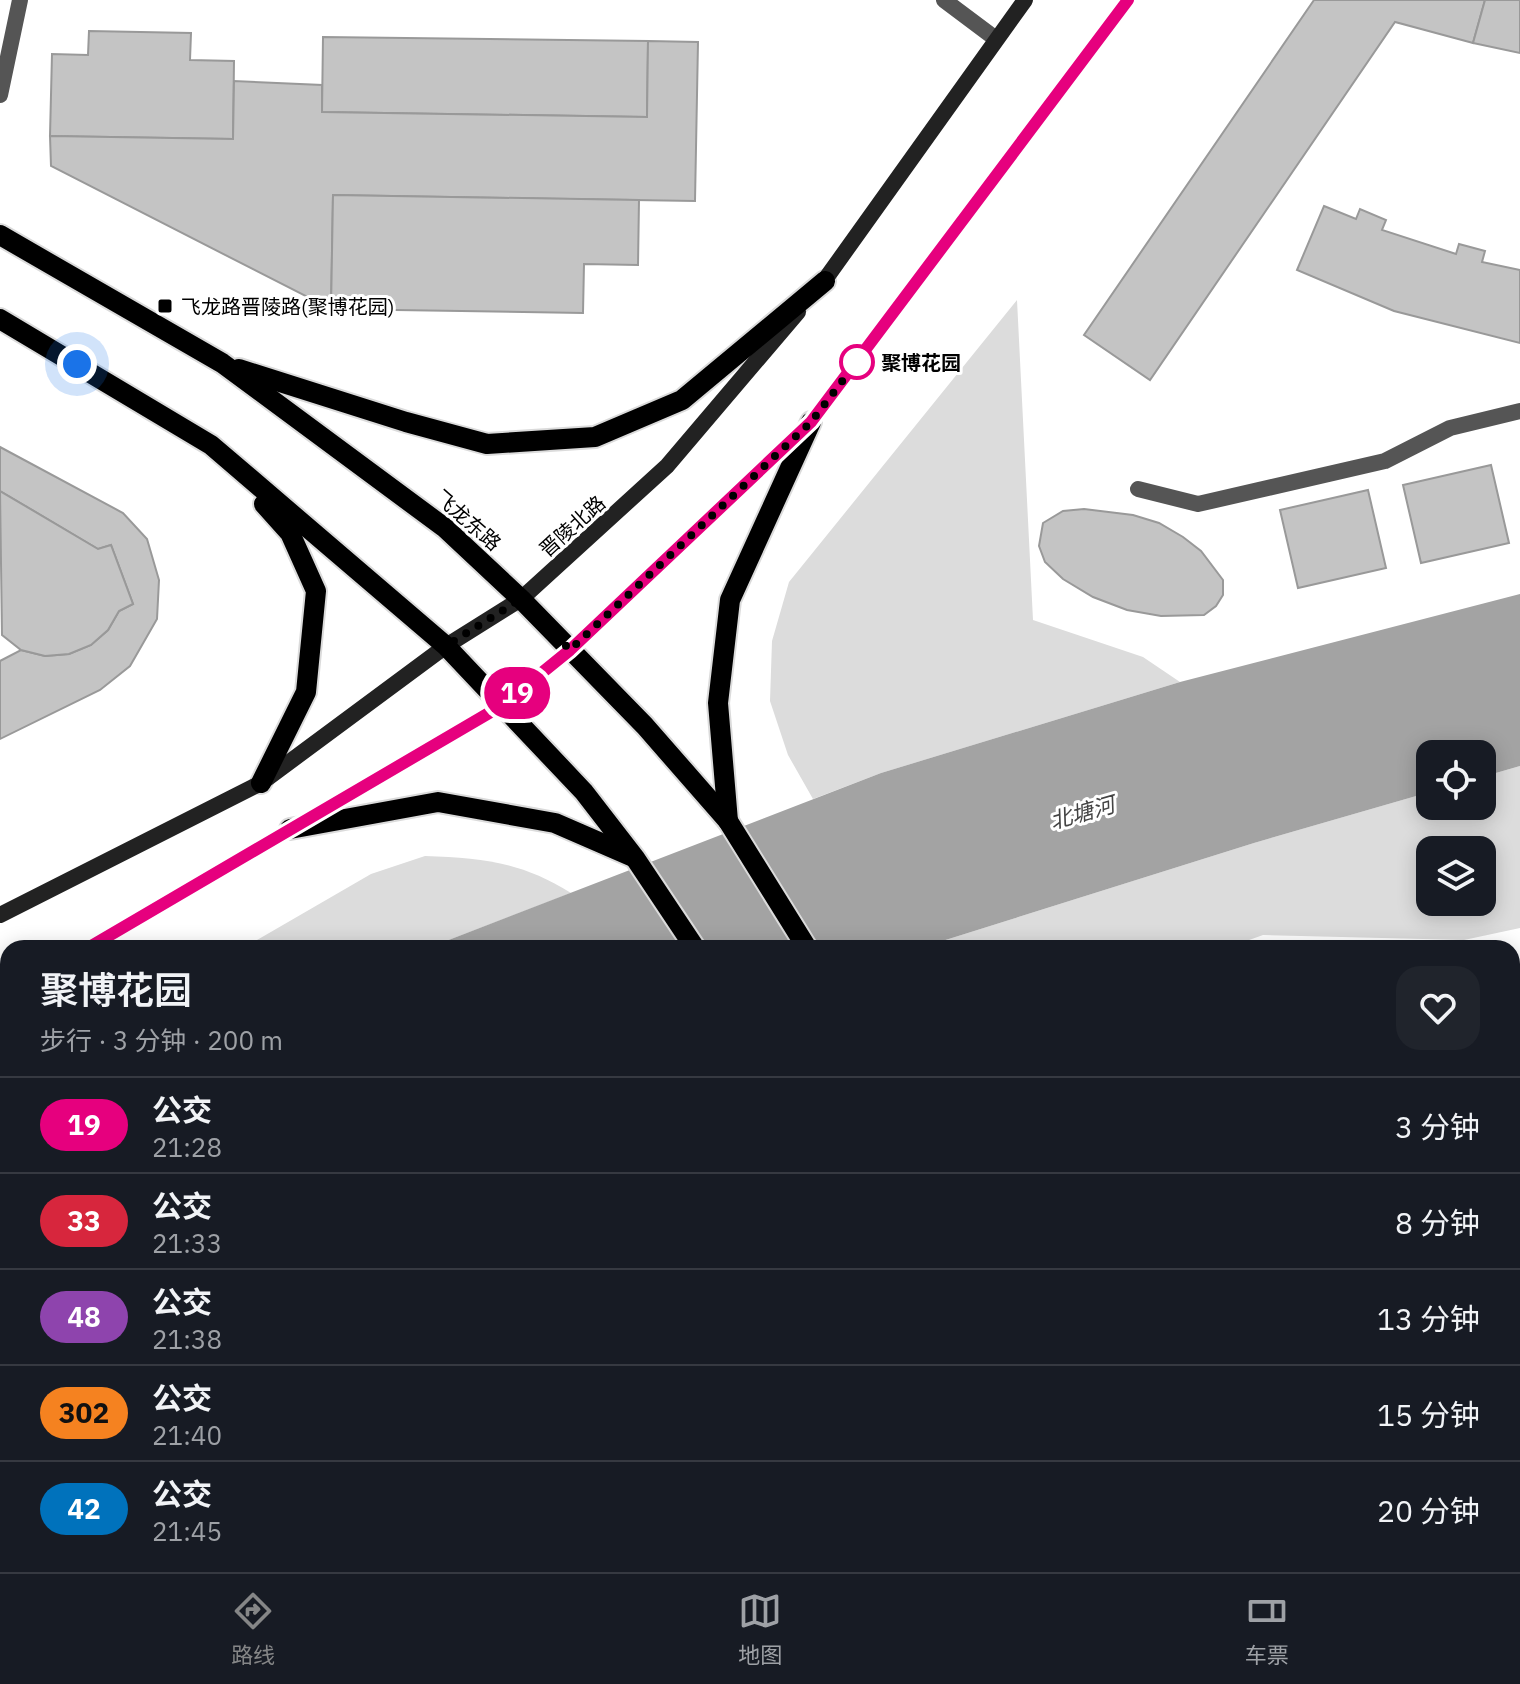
<!DOCTYPE html>
<html lang="zh">
<meta charset="utf-8">
<style>
body{margin:0;font-family:"IBM Plex Sans","Noto Sans SC",sans-serif;background:#20242c;color:#f1f3f6;height:100vh;display:flex;flex-direction:column;font-size:30px;white-space:nowrap}
*{box-sizing:border-box;margin:0}
p{font-size:26px;color:#9ea1a6}
.icon{flex:none;width:44px;height:44px;fill:none;stroke:currentColor;stroke-width:2;stroke-linecap:round;stroke-linejoin:round}
.map{position:relative;flex:1;overflow:hidden}
.sheet{position:absolute;left:0px;top:940px;width:1520px;height:632px;display:flex;flex-direction:column;background:#171b24;border-radius:24px 24px 0 0;box-shadow:0 4px 20px #0003}
.sheet>*{flex:none}
.badge{padding:0 16px;border-radius:26px;font-size:28px;line-height:52px}
.buttons{position:absolute;left:1416px;top:740px;display:grid;gap:16px}
.buttons a{display:grid;place-items:center;width:80px;height:80px;border-radius:16px;background:#171b24;box-shadow:0 4px 20px #0003;font-size:40px}
.you{position:absolute;width:40px;height:40px;margin:-20px;border:6px solid #fff;border-radius:50%;background:#1a73e8;box-shadow:0 0 0 12px #1a73e833}
.map>.badge{position:absolute;translate:-50% -50%;box-shadow:0 0 0 4px #fff}
.round{display:grid;place-items:center;flex:none;width:84px;height:84px;border-radius:24px;background:#20242c}
.head{display:flex;align-items:center;justify-content:space-between;height:136px;padding:0 40px}
h1{font-size:38px;font-weight:600;line-height:60px}
ul{padding:0;list-style:none}
li{display:flex;align-items:center;gap:24px;height:96px;padding:0 40px;border-top:2px solid #363941}
li div{flex:1}
li b{display:block;font-size:30px}
li em{font-style:normal}
li .badge{min-width:88px;font-weight:700;text-align:center}
.menu{display:flex;justify-content:space-around;align-items:center;height:112px;border-top:2px solid #363941;background:#171b24;font-size:22px;color:#9ea1a6}
.menu a{display:grid;justify-items:center;gap:4px}
.menu .active{color:#858687}
.map>svg:first-child{display:block}
</style>
<div class="map">
<svg width="1520" height="1572" viewBox="0 0 1520 1572">
<rect width="100%" height="100%" fill="#fff"/>
<!-- green -->
<g fill="#dcdcdc" fill-rule="evenodd">
<path d="M1017 300 1033 620 1143 657 1180 682 881 773 813 799 788 755 770 701 772 641 789 582Z"/>
<path d="M1520 766V928L1464 940 1263 935 1227 948H920L1254 843 1430 792V806H1482V777ZM1430 850H1482V902H1430Z"/>
<path d="M425 856C483 858 521 862 571 893L428 948H243L371 874Z"/>
<path d="M8 1067V1106L0 1109V1070Z"/>
<path d="M8 1261V1373L0 1375V1263Z"/>
</g>
<!-- water -->
<g fill="#a3a3a3">
<path d="M1520 594V766L1482 777V754H1430V792L1254 843 920 948H428L881 773 1180 682Z"/>
<path d="M8 1106V1261L0 1263V1109Z"/>
</g>
<!-- building -->
<g fill="#c4c4c4" stroke="#999" stroke-width="2">
<path d="M1314 0H1485L1473 43 1395 22 1150 380 1084 335Z"/>
<path d="M1485 0H1520V53L1473 43Z"/>
<path d="M89 31 191 33 190 60 234 61 233 139 50 136 52 54 88 55Z"/>
<path d="M323 37 648 41 647 117 322 112Z"/>
<path d="M648 41 698 42 695 201 333 195 331 309 51 166 50 136 233 139 234 81 322 85V112L647 117Z"/>
<path d="M333 195 639 200 638 265 584 264 583 313 331 309Z"/>
<path d="M1324 206 1356 219 1360 209 1386 220 1382 230 1456 254 1459 244 1485 251 1482 262 1520 270V343L1394 311 1297 270Z"/>
<path d="M0 447 123 513 147 539 159 580 157 619 130 666 100 690 0 739V661L21 650 45 656 69 654 91 645 108 630 119 611 133 604 111 545 98 549 0 491Z"/>
<path d="M1491 465 1509 543 1421 563 1403 485Z"/>
<path d="M1368 490 1386 568 1298 588 1280 510Z"/>
<path d="M0 491 98 549 111 545 133 604 119 611 108 630 91 645 69 654 45 656 21 650 2 635Z"/>
<path d="M1084 509 1133 515 1159 523 1183 537 1201 551 1223 580V595L1216 606 1204 615 1161 616 1127 610 1093 597 1063 579 1045 562 1039 546 1043 523 1063 511Z"/>
<path d="M1520 1397V1471L1512 1473V1399Z"/>
<path d="M86 1564H289L284 1566 287 1572H85Z"/>
<path d="M292 1564H352L357 1571 296 1572Z"/>
<path d="M847 1564H904L908 1572H851Z"/>
</g>
<g fill="none" stroke-linecap="round" stroke-linejoin="round">
<defs>
<g id="primary">
<path d="M0 235 222 363 445 528 521 599 645 726 728 821 807 948"/>
<path d="M0 319 211 445 446 646 584 792 635 858 695 948"/>
<path d="M239 369 406 422 487 444 595 437 682 400 825 281"/>
<path d="M261 783 306 692 316 591 290 533 264 504"/>
<path d="M728 821 718 703 730 600 811 422"/>
<path d="M290 829 438 802 555 823 631 856"/>
<path d="M1028 1564 1032 1572"/>
<path d="M1105 1564 1109 1572"/>
</g>
</defs>
<!-- primary casing -->
<use href="#primary" stroke="#dbdbdb" stroke-width="24"/>
<!-- lane -->
<g stroke="#555" stroke-width="16">
<path d="M944 0 996 39"/>
<path d="M0 95 20 0"/>
<path d="M1138 489 1198 504 1385 461 1450 428 1520 411"/>
<path d="M1509 1564 1512 1572"/>
</g>
<!-- street -->
<g stroke="#555" stroke-width="16">
<path d="M0 1413 8 1410"/>
<path d="M965 1564 978 1572"/>
</g>
<!-- secondary -->
<g stroke="#222" stroke-width="16">
<path d="M819 288 1025 0"/>
<path d="M0 915 261 783 446 646 521 599 667 466 798 312"/>
<path d="M88 948 501 706 570 650 811 422 1128 0"/>
<path d="M0 990 8 987"/>
</g>
<!-- primary -->
<use href="#primary" stroke="#000" stroke-width="20"/>
</g>
<g fill="none" stroke-linecap="round" stroke-linejoin="round">
<defs>
<path id="line" d="M88 948 501 706 570 650 811 422 1128 0"/>
</defs>
<!-- line casing -->
<use href="#line" stroke="#fff" stroke-width="18"/>
<!-- line -->
<use href="#line" stroke="#e6007e" stroke-width="12"/>
<!-- walk -->
<path stroke="#000" stroke-width="8" stroke-dasharray="0 14.4" d="M77 364 211 445 446 646 521 599 570 650 811 422 857 362"/>
</g>
<!-- markers -->
<rect fill="#000" stroke="#fff" stroke-width="3" x="157" y="298" width="16" height="16" rx="4"/>
<circle fill="#fff" stroke="#e6007e" stroke-width="4" cx="857" cy="362" r="16"/>
<g text-anchor="middle" dominant-baseline="central" stroke-width="6" stroke-linejoin="round" paint-order="stroke">
<!-- poi labels -->
<g font-size="20" fill="#000" stroke="#fff" text-anchor="start">
<text x="181" y="306">飞龙路晋陵路(聚博花园)</text>
</g>
<!-- stop labels -->
<g font-size="20" font-weight="bold" fill="#000" stroke="#fff" text-anchor="start">
<text x="881" y="362">聚博花园</text>
</g>
<!-- street labels -->
<g font-size="20" fill="#000" stroke="#fff">
<text transform="translate(468 520) rotate(41)">飞龙东路</text>
<text transform="translate(572 526) rotate(-42)">晋陵北路</text>
</g>
<!-- water labels -->
<g font-size="22" font-style="italic" fill="#444" stroke="#fff">
<text transform="translate(1082 812) rotate(-16)">北塘河</text>
</g>
</g>
</svg>
<div class="buttons">
<a><svg class="icon" aria-label="locate" viewBox="0 0 24 24"><circle cx="12" cy="12" r="6"/><path d="M12 2v4M12 18v4M2 12h4M18 12h4"/></svg></a>
<a><svg class="icon" aria-label="layers" viewBox="0 0 24 24"><path d="M12 4l9 5-9 5-9-5zM3 14l9 5 9-5"/></svg></a>
</div>
<div class="you" style="left:77px;top:364px"></div>
<b class="badge" style="left:517px;top:693px;background:#e6007e;color:#fff">19</b>
<section class="sheet">
<div class="head"><div><h1>聚博花园</h1><p>步行 · 3 分钟 · 200 m</p></div><a class="round"><svg class="icon" aria-label="heart" viewBox="0 0 24 24"><path d="M12 20l-8-8c-3-5 5-10 8-4 3-6 11-1 8 4z"/></svg></a></div>
<ul>
<li><span class="badge" style="background:#e6007e;color:#fff">19</span><div><b>公交</b><p>21:28</p></div><em>3 分钟</em></li>
<li><span class="badge" style="background:#d7263d;color:#fff">33</span><div><b>公交</b><p>21:33</p></div><em>8 分钟</em></li>
<li><span class="badge" style="background:#8e44ad;color:#fff">48</span><div><b>公交</b><p>21:38</p></div><em>13 分钟</em></li>
<li><span class="badge" style="background:#f58220;color:#111">302</span><div><b>公交</b><p>21:40</p></div><em>15 分钟</em></li>
<li><span class="badge" style="background:#0072bc;color:#fff">42</span><div><b>公交</b><p>21:45</p></div><em>20 分钟</em></li>
</ul>
</section>
</div>
<nav class="menu">
<a class="active"><svg class="icon" aria-label="directions" viewBox="0 0 24 24"><path d="M12 3l9 9-9 9-9-9zM9 14v-3h6M13 9l2 2-2 2"/></svg>路线</a>
<a><svg class="icon" aria-label="map" viewBox="0 0 24 24"><path d="M3 6l6-2 6 2 6-2v14l-6 2-6-2-6 2zM9 4v14M15 6v14"/></svg>地图</a>
<a><svg class="icon" aria-label="tickets" viewBox="0 0 24 24"><path d="M3 7h18v10H3zM15 7v10"/></svg>车票</a>
</nav>
